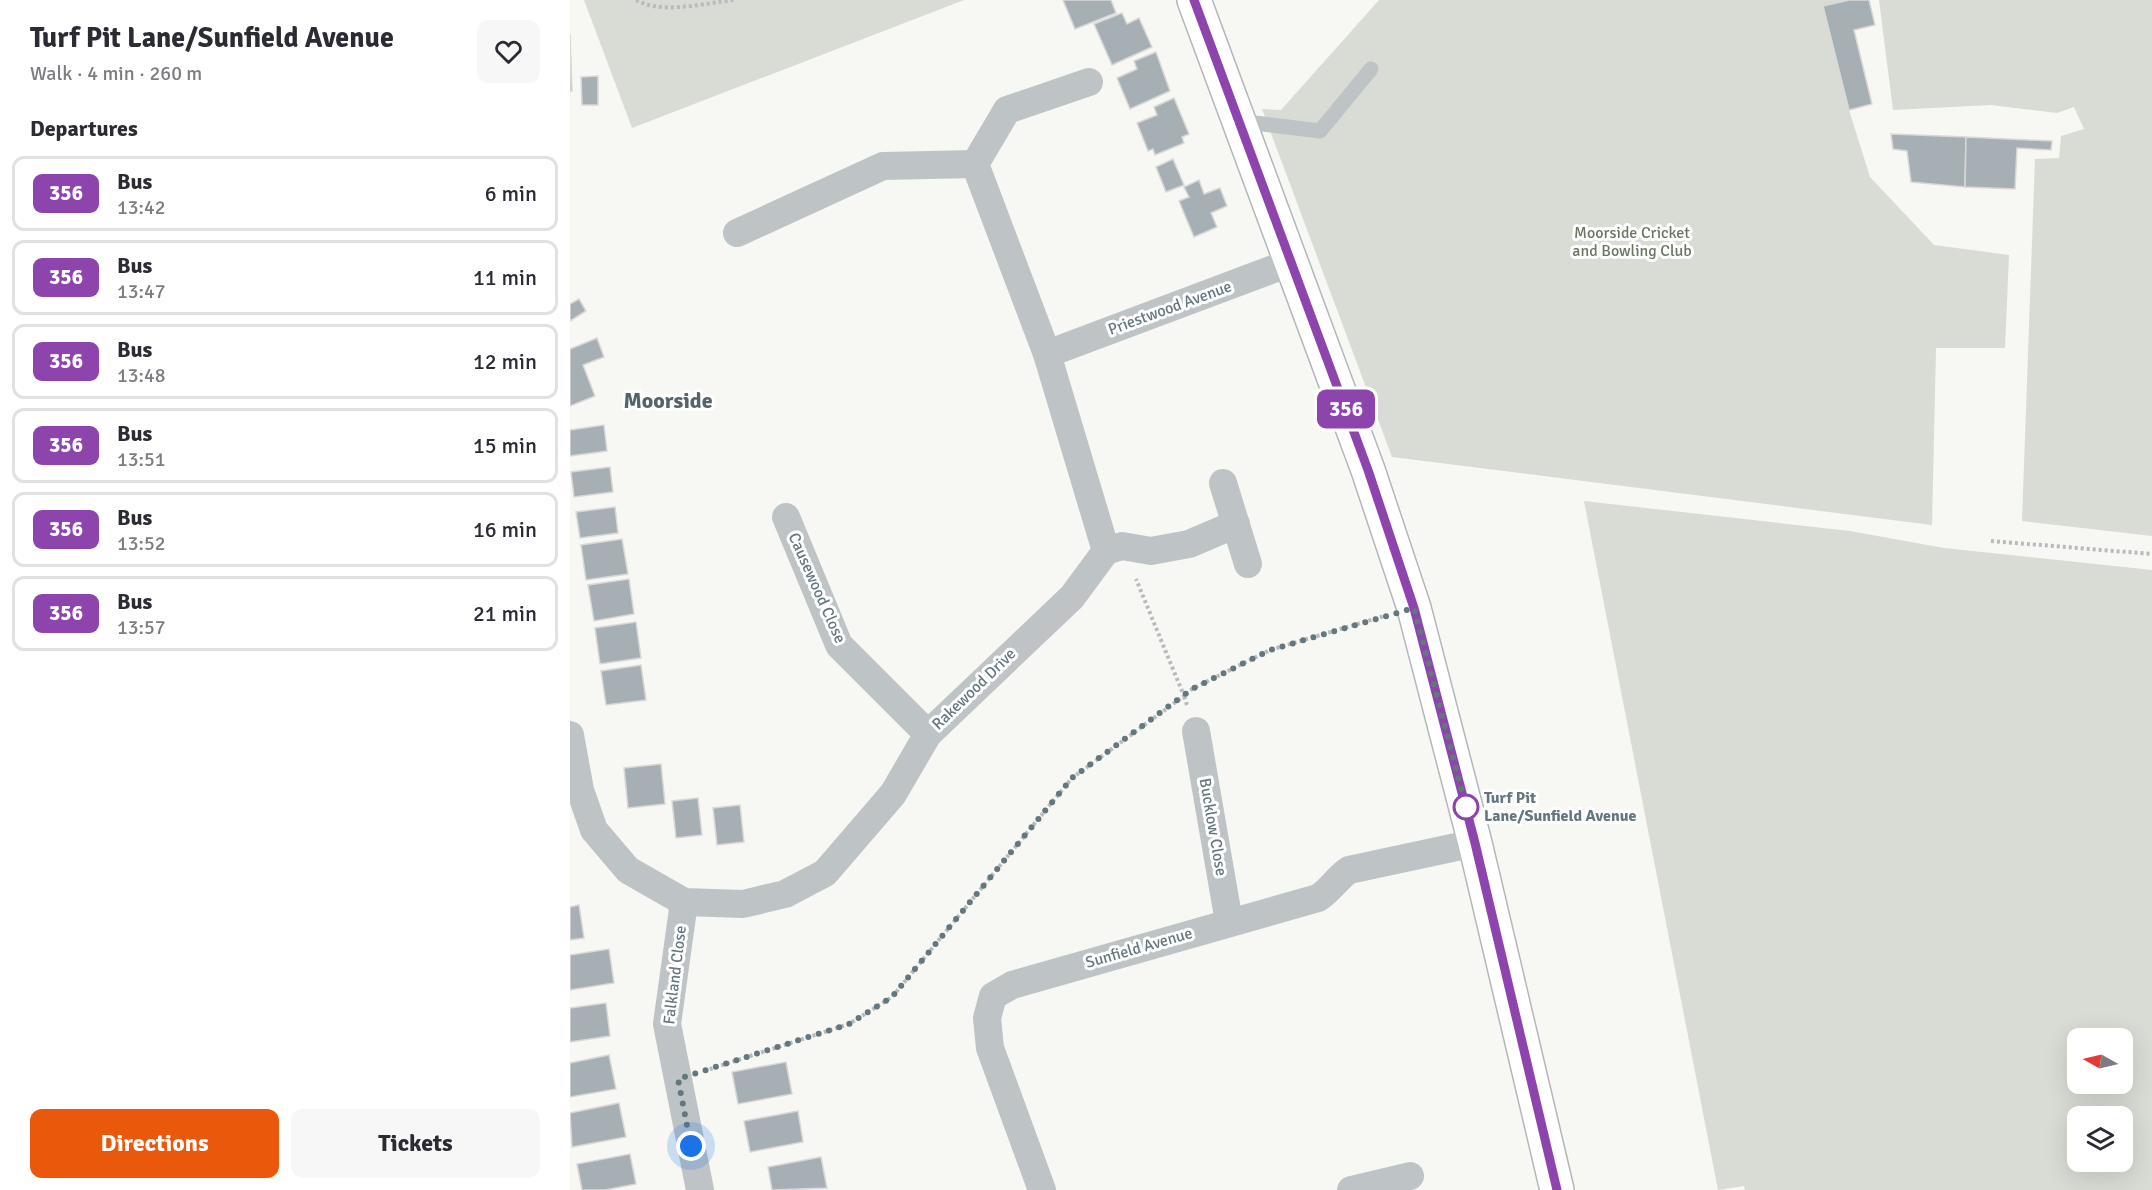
<!DOCTYPE html>
<meta charset="utf-8">
<style>
body{margin:0;font-family:Signika,sans-serif;background:#f7f7f7;color:#2b2b33;height:100vh;display:flex;flex-direction:column;font-size:22px;white-space:nowrap}
*{box-sizing:border-box;margin:0}
p{font-size:20px;color:#7c7c81}
.icon{flex:none;width:33px;height:33px;fill:none;stroke:currentColor;stroke-width:2;stroke-linecap:round;stroke-linejoin:round}
.map{position:relative;flex:1;overflow:hidden}
.side{display:flex;flex-direction:column;background:#fff;width:570px}
.side>*{flex:none}
.badge{padding:0 12px;border-radius:9px;font-size:21px;line-height:39px}
.needle{width:39px;rotate:278deg}
.buttons{position:absolute;left:1497px;top:1028px;display:grid;gap:12px}
.buttons a{display:grid;place-items:center;width:66px;height:66px;border-radius:12px;background:#fff;box-shadow:0 6px 24px #0002;font-size:30px}
.you{position:absolute;width:30px;height:30px;margin:-15px;border:4px solid #fff;border-radius:50%;background:#1a73e8;box-shadow:0 0 0 9px #1a73e833}
.map>.badge{position:absolute;translate:-50% -50%;box-shadow:0 0 0 3px #fff}
h2{padding:0 30px;font-size:22px;line-height:54px}
.round{display:grid;place-items:center;flex:none;width:63px;height:63px;border-radius:12px;background:#f7f7f7}
.overview{display:flex;align-items:center;justify-content:space-between;height:102px;padding:0 30px}
h1{font-size:28px;font-weight:700;line-height:45px}
.primary-button{display:flex;gap:12px;margin-top:auto;padding:12px 30px}
.primary-button a{flex:1;height:69px;border-radius:12px;background:#ea580c;color:#fff;font-size:24px;font-weight:700;line-height:69px;text-align:center}
.primary-button a+a{background:#f7f7f7;color:#2b2b33}
ul{padding:0;list-style:none}
li{display:flex;align-items:center;gap:18px;height:75px;margin:0 12px 9px;padding:0 18px;border:3px solid #e1e1e2;border-radius:12px}
li div{flex:1}
li b{display:block;font-size:22px}
li em{font-style:normal}
li .badge{min-width:66px;font-weight:700;text-align:center}
main{display:flex;flex:1;min-height:0}
.map>svg:first-child{display:block}
</style>
<main>
<section class="side">
<div class="overview"><div><h1>Turf Pit Lane/Sunfield Avenue</h1><p>Walk · 4 min · 260 m</p></div><a class="round"><svg class="icon" aria-label="heart" viewBox="0 0 24 24"><path d="M12 20l-8-8c-3-5 5-10 8-4 3-6 11-1 8 4z"/></svg></a></div>
<h2>Departures</h2>
<ul>
<li><span class="badge" style="background:#8e44ad;color:#fff">356</span><div><b>Bus</b><p>13:42</p></div><em>6 min</em></li>
<li><span class="badge" style="background:#8e44ad;color:#fff">356</span><div><b>Bus</b><p>13:47</p></div><em>11 min</em></li>
<li><span class="badge" style="background:#8e44ad;color:#fff">356</span><div><b>Bus</b><p>13:48</p></div><em>12 min</em></li>
<li><span class="badge" style="background:#8e44ad;color:#fff">356</span><div><b>Bus</b><p>13:51</p></div><em>15 min</em></li>
<li><span class="badge" style="background:#8e44ad;color:#fff">356</span><div><b>Bus</b><p>13:52</p></div><em>16 min</em></li>
<li><span class="badge" style="background:#8e44ad;color:#fff">356</span><div><b>Bus</b><p>13:57</p></div><em>21 min</em></li>
</ul>
<div class="primary-button"><a>Directions</a><a>Tickets</a></div>
</section>
<div class="map">
<svg width="1582" height="1190" viewBox="0 0 1582 1190">
<rect width="100%" height="100%" fill="#f7f7f4"/>
<!-- green -->
<g fill="#d8dcd4" fill-rule="evenodd">
<path d="M14 0H394L62 128Z"/>
<path d="M809 0H1279L1254 7 1279 110 1300 177 1364 245 1439 255 1435 348H1366L1362 525 822 457 692 109 711 110Z"/>
<path d="M1309 0H1582V536L1452 521 1465 159 1489 158 1491 136 1514 129 1504 107 1487 113 1421 105 1323 110Z"/>
<path d="M1014 501 1280 531 1374 548 1582 570V1190H1175L1174 1186 1148 1190ZM1508 1038H1552V1083H1508ZM1508 1116H1552V1161H1508Z"/>
</g>
<!-- building -->
<g fill="#a6b0b4" stroke="#d9d8d7" stroke-width="1.5">
<path d="M493 0H541L546 13 505 29Z"/>
<path d="M1279 0H1299L1305 25 1284 30 1302 104 1279 110 1253 6Z"/>
<path d="M552 13 557 24 569 18 582 47 542 65 524 24Z"/>
<path d="M0 34 2 91H0Z"/>
<path d="M586 52 600 91 560 109 547 78 567 69 564 61Z"/>
<path d="M28 76V105H12L11 77Z"/>
<path d="M604 98 619 134 612 137 614 143 585 155 583 149 578 151 567 123 587 115 584 107Z"/>
<path d="M1321 134 1396 137 1395 187 1341 182 1337 151 1323 149Z"/>
<path d="M1396 137 1482 141 1481 150 1447 148 1445 189 1395 187Z"/>
<path d="M603 159 614 185 596 192 586 167Z"/>
<path d="M629 180 634 194 650 188 657 206 641 213 647 227 624 237 609 201 619 197 614 187Z"/>
<path d="M9 299 16 311 0 321V304Z"/>
<path d="M27 338 34 357 13 365 25 396 0 406V349Z"/>
<path d="M34 425 37 451 0 456V430Z"/>
<path d="M40 467 43 492 4 497 1 472Z"/>
<path d="M45 507 48 533 10 538 6 512Z"/>
<path d="M52 539 58 574 16 580 11 545Z"/>
<path d="M59 579 64 614 24 621 18 585Z"/>
<path d="M66 622 71 658 30 664 25 628Z"/>
<path d="M71 665 76 700 36 705 31 671Z"/>
<path d="M91 764 95 804 58 808 54 768Z"/>
<path d="M128 798 132 835 106 838 102 801Z"/>
<path d="M170 805 174 842 147 845 143 808Z"/>
<path d="M9 905 14 938 0 940V907Z"/>
<path d="M39 949 44 983 0 990V955Z"/>
<path d="M36 1003 40 1036 0 1042V1008Z"/>
<path d="M39 1055 46 1089 0 1097V1063Z"/>
<path d="M216 1062 222 1094 168 1104 162 1072Z"/>
<path d="M49 1103 56 1137 2 1147 0 1113Z"/>
<path d="M228 1111 233 1142 180 1152 174 1121Z"/>
<path d="M60 1154 66 1184 35 1190H12L7 1164Z"/>
<path d="M251 1157 257 1188 202 1190 198 1167Z"/>
</g>
<g fill="none" stroke-linecap="round" stroke-linejoin="round">
<defs>
<path id="secondary" d="M624 0 798 470 844 608 905 843 987 1190"/>
</defs>
<!-- secondary casing -->
<use href="#secondary" stroke="#b1b8bb" stroke-width="36"/>
<!-- path -->
<g stroke="#b7bbbd" stroke-width="4" stroke-dasharray="3 3" stroke-linecap="butt">
<path d="M66 0C93 15 134 3 164 0"/>
<path d="M1421 541 1582 554"/>
<path d="M617 705 614 696 622 689 700 650 814 616"/>
<path d="M134 1071 279 1024 322 997 502 778 614 696 566 579"/>
</g>
<!-- lane -->
<path stroke="#bec4c6" stroke-width="15" d="M668 121 750 131 801 69"/>
<!-- street -->
<g stroke="#bec4c6" stroke-width="28">
<path d="M405 164 437 110 519 82"/>
<path d="M167 233 313 166 405 164"/>
<path d="M477 354 722 262"/>
<path d="M653 483 678 564"/>
<path d="M216 517 269 645 358 734"/>
<path d="M536 551 552 546 581 551 619 544 666 524"/>
<path d="M626 731 659 922"/>
<path d="M0 735 10 790 24 830 58 870 114 902 173 904 215 894 255 873 323 794 358 734 502 597 536 551 477 354 405 164"/>
<path d="M114 902 97 1024 130 1190"/>
<path d="M472 1190 420 1048 417 1018 423 996 442 985 748 898C761 890 767 878 779 870L905 843"/>
<path d="M781 1190 840 1176"/>
</g>
<!-- secondary -->
<use href="#secondary" stroke="#fff" stroke-width="33"/>
</g>
<g fill="none" stroke-linecap="round" stroke-linejoin="round">
<defs>
<path id="line" d="M624 0 798 470 844 608 905 843 987 1190"/>
</defs>
<!-- line casing -->
<use href="#line" stroke="#fff" stroke-width="14"/>
<!-- line -->
<use href="#line" stroke="#8e44ad" stroke-width="9"/>
<!-- walk -->
<path stroke="#64777e" stroke-width="6" stroke-dasharray="0 10.8" d="M121 1146 108 1079 279 1024 322 997 502 778 622 689 700 650 844 608 896 807"/>
</g>
<!-- markers -->
<circle fill="#fff" stroke="#8e44ad" stroke-width="3" cx="896" cy="807" r="12"/>
<g text-anchor="middle" dominant-baseline="central" stroke-width="6" stroke-linejoin="round" paint-order="stroke">
<!-- park labels -->
<g font-size="16" fill="#697662" stroke="#fff">
<text x="1062" y="233">Moorside Cricket<tspan x="1062" dy="18">and Bowling Club</tspan></text>
</g>
<!-- street labels -->
<g font-size="16" fill="#64777e" stroke="#fff">
<text transform="translate(600 308) rotate(-20)">Priestwood Avenue</text>
<text transform="translate(247 588) rotate(66)">Causewood Close</text>
<text transform="translate(404 689) rotate(-44)">Rakewood Drive</text>
<text transform="translate(643 827) rotate(80)">Bucklow Close</text>
<text transform="translate(569 948) rotate(-16)">Sunfield Avenue</text>
<text transform="translate(105 975) rotate(-83)">Falkland Close</text>
</g>
<!-- stop labels -->
<g font-size="16" font-weight="bold" fill="#64777e" stroke="#fff" text-anchor="start">
<text x="914" y="798">Turf Pit<tspan x="914" dy="18">Lane/Sunfield Avenue</tspan></text>
</g>
<!-- district labels -->
<g font-size="22" font-weight="bold" fill="#556469" stroke="#fff">
<text x="98" y="400">Moorside</text>
</g>
</g>
</svg>
<div class="buttons">
<a><svg class="needle" viewBox="-14 -14 28 28"><path d="M0-13l5 13h-10z" fill="#e53935"/><path d="M0 13l5-13h-10z" fill="#7c7c81"/></svg></a>
<a><svg class="icon" aria-label="layers" viewBox="0 0 24 24"><path d="M12 4l9 5-9 5-9-5zM3 14l9 5 9-5"/></svg></a>
</div>
<div class="you" style="left:121px;top:1146px"></div>
<b class="badge" style="left:776px;top:409px;background:#8e44ad;color:#fff">356</b>
</div>
</main>
